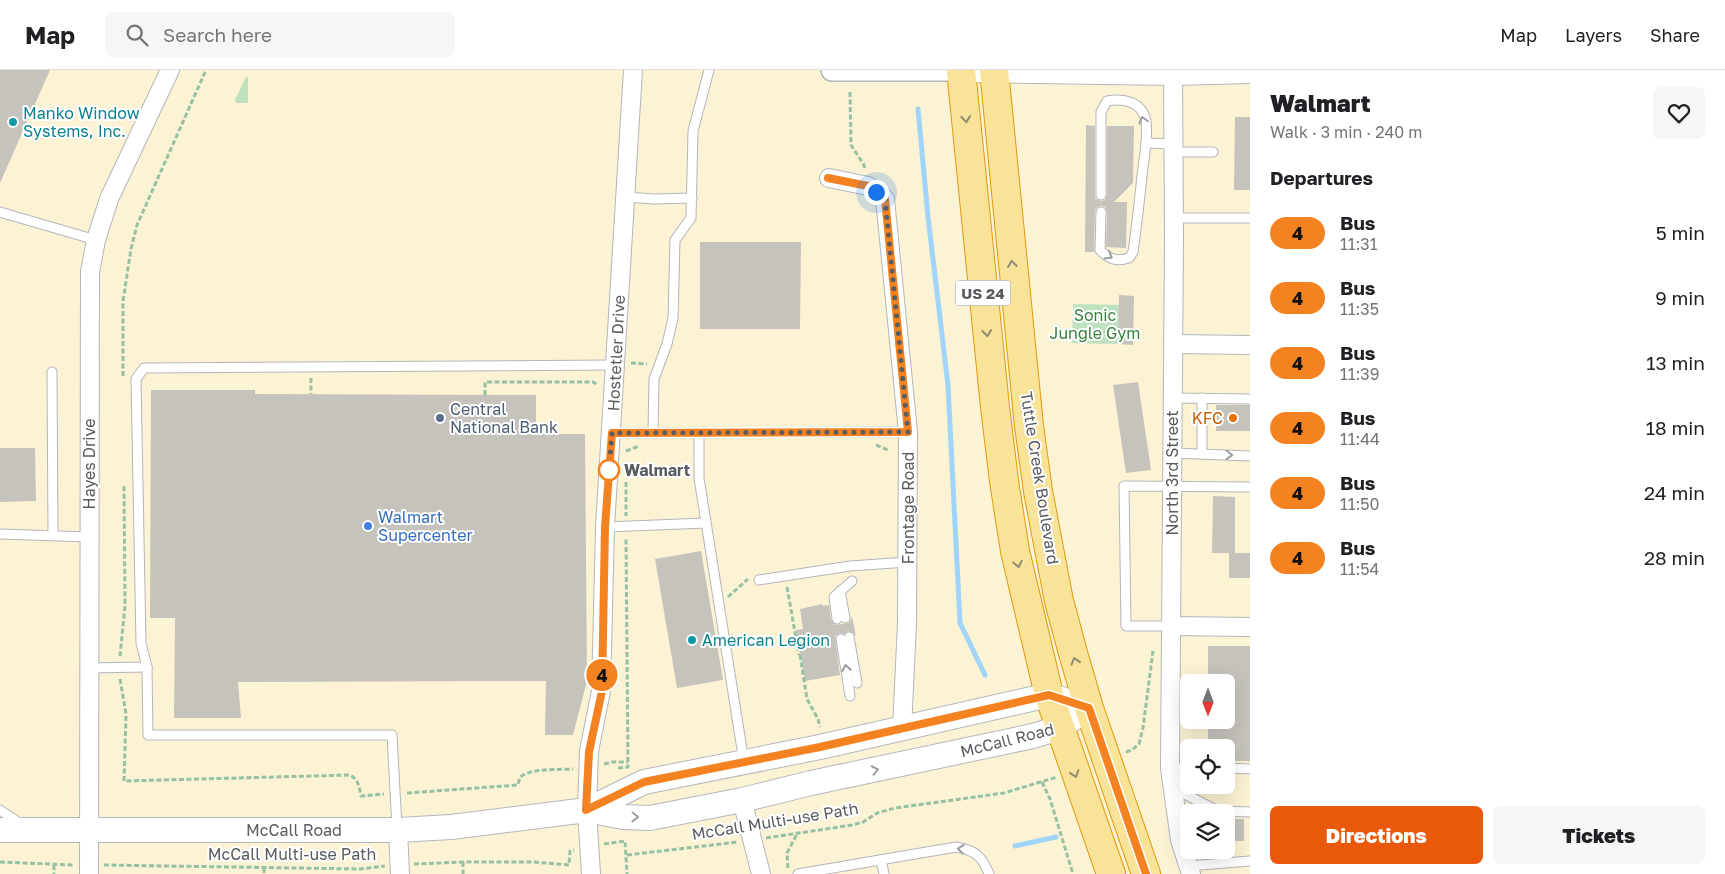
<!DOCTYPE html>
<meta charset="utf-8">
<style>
body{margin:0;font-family:"Golos Text",sans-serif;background:#f6f6f6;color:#202124;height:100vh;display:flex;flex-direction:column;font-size:19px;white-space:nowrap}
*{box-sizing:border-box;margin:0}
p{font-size:16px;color:#757577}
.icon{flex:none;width:28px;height:28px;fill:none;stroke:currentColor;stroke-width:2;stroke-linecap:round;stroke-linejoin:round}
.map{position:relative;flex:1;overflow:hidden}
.sheet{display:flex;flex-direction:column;background:#fff;width:475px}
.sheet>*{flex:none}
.badge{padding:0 10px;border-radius:16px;font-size:18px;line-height:32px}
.needle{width:32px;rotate:180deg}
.tools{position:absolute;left:1180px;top:604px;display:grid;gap:10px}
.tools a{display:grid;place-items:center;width:55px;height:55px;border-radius:8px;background:#fff;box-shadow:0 5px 20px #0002;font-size:25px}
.you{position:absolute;width:25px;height:25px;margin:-12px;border:4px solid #fff;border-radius:50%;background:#1a73e8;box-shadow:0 0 0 8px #1a73e833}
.map>.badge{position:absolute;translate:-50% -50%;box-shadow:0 0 0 2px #fff}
h2{padding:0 20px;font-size:19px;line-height:45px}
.round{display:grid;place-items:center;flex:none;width:52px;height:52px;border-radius:8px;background:#f6f6f6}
.headline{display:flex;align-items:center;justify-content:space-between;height:85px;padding:0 20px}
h1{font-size:24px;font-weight:800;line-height:38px}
.cta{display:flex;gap:10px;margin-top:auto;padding:10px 20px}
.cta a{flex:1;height:58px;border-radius:8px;background:#ea580c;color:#fff;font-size:20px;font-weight:800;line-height:58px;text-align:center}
.cta a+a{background:#f6f6f6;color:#202124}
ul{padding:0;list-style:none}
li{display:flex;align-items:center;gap:15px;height:65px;padding:0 20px}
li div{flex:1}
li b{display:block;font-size:19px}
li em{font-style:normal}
li .badge{min-width:55px;font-weight:700;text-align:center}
header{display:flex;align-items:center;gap:30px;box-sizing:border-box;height:70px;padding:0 25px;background:#fff;border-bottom:1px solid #e0e0e0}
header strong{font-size:24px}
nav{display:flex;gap:28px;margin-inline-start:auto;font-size:18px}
.search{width:350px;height:45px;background:#f6f6f6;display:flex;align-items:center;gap:12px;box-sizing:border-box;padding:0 18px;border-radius:8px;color:#757577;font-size:19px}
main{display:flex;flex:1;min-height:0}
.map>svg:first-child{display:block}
</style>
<header>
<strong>Map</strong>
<div class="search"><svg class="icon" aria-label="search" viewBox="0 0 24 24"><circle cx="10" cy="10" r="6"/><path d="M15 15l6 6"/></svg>Search here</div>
<nav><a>Map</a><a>Layers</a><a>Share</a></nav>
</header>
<main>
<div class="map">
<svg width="1250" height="804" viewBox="0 0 1250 804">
<rect width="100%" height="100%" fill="#ebe8e0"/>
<!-- commercial -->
<path fill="#fcf2d4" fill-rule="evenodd" d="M0 0H1250V804H0ZM1189 612H1226V650H1189ZM1189 678H1226V715H1189ZM1189 742H1226V780H1189Z"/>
<!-- green -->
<g fill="#bde2bd">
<path d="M246 7H248V33H236L235 30Z"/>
<path d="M1073 234 1119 235 1118 274 1072 273Z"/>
</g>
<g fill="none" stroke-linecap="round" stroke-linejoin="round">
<!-- stream -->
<g stroke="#a0d4fa" stroke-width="5">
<path d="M918 39 928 147 948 315 960 553 985 605"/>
<path d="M1015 776 1056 767"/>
</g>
</g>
<!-- building -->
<g fill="#c6c3bd">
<path d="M0 0H50L0 113Z"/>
<path d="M1235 47H1250V120H1234Z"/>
<path d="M1086 55 1095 56V125L1096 129 1101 131 1105 130 1107 125V56H1134L1133 113 1114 132H1127L1126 178 1106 177 1107 142 1105 137 1101 136 1096 138 1095 142 1094 182H1085Z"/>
<path d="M700 172H801L800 259H700Z"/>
<path d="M1119 225 1134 226 1133 275 1118 274Z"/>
<path d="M1138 312 1151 400 1126 403 1113 315Z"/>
<path d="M151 320H255V324L536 325V364H585L587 611 573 665H545L546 611 238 612 241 648H174L175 548H150Z"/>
<rect x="1216" y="335" width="34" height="26"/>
<path d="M0 378H35L36 431 0 432Z"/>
<path d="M1213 426 1235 427V483H1250V508H1229V483H1212Z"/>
<path d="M701 481 723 610 677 618 655 489Z"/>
<path d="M822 534 823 536 829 535 831 550 835 555 849 553 852 547 856 566 853 563 848 561 844 564 840 563 835 566 840 605 805 611 796 560 803 559 800 539Z"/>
<path d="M1208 576H1250V691H1226V678H1208V650H1226V612H1208Z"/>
<rect x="1226" y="749" width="18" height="22"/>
</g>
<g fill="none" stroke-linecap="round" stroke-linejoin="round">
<defs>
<g id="service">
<path d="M1146 73 1174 74"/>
<path d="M1174 82H1213"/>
<path d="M1101 125V42L1107 31C1123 28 1142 31 1146 51 1148 66 1145 83 1143 97 1140 125 1137 154 1133 182L1129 188C1116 192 1109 189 1100 180L1101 142"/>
<path d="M625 127 655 129 692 128"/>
<path d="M0 142 96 170"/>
<path d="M1174 148H1250"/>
<path d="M52 302 53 465"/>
<path d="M1172 328 1250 329"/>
<path d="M1202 328V384"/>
<path d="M612 363 908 362"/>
<path d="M653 363 654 309 667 274 673 248 675 170 691 148 693 61 709 0"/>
<path d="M699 363V408L744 692"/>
<path d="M1172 383 1250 386"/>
<path d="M605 457 706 453"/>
<path d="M0 464 88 467"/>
<path d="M759 510 850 496 908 492"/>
<path d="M840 521 845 548"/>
<path d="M837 549 834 527 852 511"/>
<path d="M1171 556H1126L1124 416 1250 417"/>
<path d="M849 567 857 613"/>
<path d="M841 569 850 626"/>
<path d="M88 598 147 597"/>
<path d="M1170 698H1189"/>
<path d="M1226 698 1250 699"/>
<path d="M1173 718 1218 741 1250 742"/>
<path d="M0 740 21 754"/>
<path d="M397 758 392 665H148L147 597 141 573 136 309 144 298 614 295"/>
<path d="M881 790 884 804"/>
<path d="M1188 796 1250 791"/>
<path d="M798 804 956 777C975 780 982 786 989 804"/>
</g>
<g id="minor">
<path d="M1175 0 1173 3 1174 167 1170 698 1180 770 1191 804"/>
<path d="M829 108 868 116 885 129 908 362 907 553 902 659"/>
<path d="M1173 274 1250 275"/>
<path d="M1171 556 1250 557"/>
<path d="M742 730 761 804"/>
<path d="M398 760 400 804"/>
<path d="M89 804 90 202 96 170 109 129 170 0"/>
<path d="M591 804 587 740 589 681 601 621 605 457 633 0"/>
</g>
<path id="tertiary" d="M832 0H961"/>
<g id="secondary">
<path d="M961 0 1173 3 1250 1"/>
<path d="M587 740 644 712 820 677 1049 625 1089 638"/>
<path d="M0 760H398L451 757 587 740 623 747 650 748 742 730 811 713 1033 666 1059 658 1089 638"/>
</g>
<g id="trunk">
<path d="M961 0 995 337 1004 411 1015 481 1049 625 1111 804"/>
<path d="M994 0 1029 356 1038 421 1059 531 1073 583 1089 638 1146 804"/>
</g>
</defs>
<!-- service casing -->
<use href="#service" stroke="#b3b6ba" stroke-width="11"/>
<!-- minor casing -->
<use href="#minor" stroke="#b3b6ba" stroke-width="20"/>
<!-- tertiary casing -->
<use href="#tertiary" stroke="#b3b6ba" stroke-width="24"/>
<!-- secondary casing -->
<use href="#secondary" stroke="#b4b7bc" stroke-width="26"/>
<!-- trunk casing -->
<use href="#trunk" stroke="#e09a0b" stroke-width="30"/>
<!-- path -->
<g stroke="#97c2a2" stroke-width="3" stroke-dasharray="5 2.5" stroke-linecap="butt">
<path d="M850 22 851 75 864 95 865 100"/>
<path d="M631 293 647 294"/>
<path d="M123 306V231L131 179 137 155 206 0"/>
<path d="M311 308V324"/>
<path d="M485 325V312H593L598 315"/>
<path d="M876 375 888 380"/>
<path d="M626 381 639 376"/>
<path d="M626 412V446"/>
<path d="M787 517 799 585"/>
<path d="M728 527 748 509"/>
<path d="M800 585 807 629 818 649 820 657"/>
<path d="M120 586 125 536 124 415"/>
<path d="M120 609 126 644 124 711 350 705C359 710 359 717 361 726L384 724"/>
<path d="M1126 682 1132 680 1139 674 1143 658 1153 581"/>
<path d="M604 694 613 692H628"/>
<path d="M618 698 628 697 626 467"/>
<path d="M1042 712 1050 729 1073 804"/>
<path d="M407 723 518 715C519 711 519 707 523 705 536 698 559 700 573 699"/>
<path d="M766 768 852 755 863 752 877 743 895 738 1004 723 1057 707"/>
<path d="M604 774 625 771 627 804"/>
<path d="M627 785 738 772"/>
<path d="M0 792 73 795"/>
<path d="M463 792V804"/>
<path d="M414 794 463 792H533L569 795 570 781 574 780"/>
<path d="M54 795V804"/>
<path d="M104 795 360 799 385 796"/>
<path d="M264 798V804"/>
<path d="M788 798 787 783 798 762"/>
</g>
<!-- service -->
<use href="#service" stroke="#fff" stroke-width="9"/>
<!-- minor -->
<use href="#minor" stroke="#fff" stroke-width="18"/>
<!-- tertiary -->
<use href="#tertiary" stroke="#fff" stroke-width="21"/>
<!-- secondary -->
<use href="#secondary" stroke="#fff" stroke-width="24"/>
<!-- trunk -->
<use href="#trunk" stroke="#f9e398" stroke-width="28"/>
</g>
<!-- one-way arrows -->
<defs><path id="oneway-chevron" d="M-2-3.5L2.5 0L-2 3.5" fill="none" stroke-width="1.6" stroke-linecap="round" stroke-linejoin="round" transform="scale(1.25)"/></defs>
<g stroke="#918b74">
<use href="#oneway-chevron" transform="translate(966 49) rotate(84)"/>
<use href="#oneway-chevron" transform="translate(1012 194) rotate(-97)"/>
<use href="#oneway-chevron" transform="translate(987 263) rotate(84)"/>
<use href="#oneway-chevron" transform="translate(1018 494) rotate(78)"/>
<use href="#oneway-chevron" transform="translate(1075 591) rotate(-107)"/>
<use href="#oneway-chevron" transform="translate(1075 704) rotate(71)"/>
</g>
<g stroke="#9b9da0">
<use href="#oneway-chevron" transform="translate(1143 50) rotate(-105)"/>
<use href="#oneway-chevron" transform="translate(1109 186) rotate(31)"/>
<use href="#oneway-chevron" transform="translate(1229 385) rotate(2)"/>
<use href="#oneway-chevron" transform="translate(846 598) rotate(-100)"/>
<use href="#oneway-chevron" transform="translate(875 700) rotate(-12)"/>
<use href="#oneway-chevron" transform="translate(635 747) rotate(1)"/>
<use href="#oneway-chevron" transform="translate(961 779) rotate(-174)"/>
</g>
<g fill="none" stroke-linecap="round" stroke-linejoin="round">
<defs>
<path id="line" d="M828 108 868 116 885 129 908 362 612 363 605 457 602 621 589 682 586 740 644 712 820 677 1049 625 1089 638 1146 804"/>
</defs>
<!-- line casing -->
<use href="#line" stroke="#fff" stroke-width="11"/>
<!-- line -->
<use href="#line" stroke="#f58220" stroke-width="8"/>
<!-- walk -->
<path stroke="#595c60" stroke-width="5" stroke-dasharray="0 9" d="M609 400 612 363 908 362 885 129 876 122"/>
</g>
<!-- markers -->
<g fill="#0f9aa8" stroke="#fff" stroke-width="2">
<circle cx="13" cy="52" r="5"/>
<circle cx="692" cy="570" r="5"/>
</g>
<circle fill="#5c6f8a" stroke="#fff" stroke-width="2" cx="440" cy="348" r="5"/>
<circle fill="#e8710a" stroke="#fff" stroke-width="2" cx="1233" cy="348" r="5"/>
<circle fill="#fff" stroke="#f58220" stroke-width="2.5" cx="609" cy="400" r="10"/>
<circle fill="#3f7fe0" stroke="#fff" stroke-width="2" cx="368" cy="456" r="5"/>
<g text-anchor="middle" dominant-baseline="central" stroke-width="4" stroke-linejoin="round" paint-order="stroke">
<!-- shield labels -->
<rect fill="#fff" stroke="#8b8d90" stroke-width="1" x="955.5" y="210.5" width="55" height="25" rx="4"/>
<g font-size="15" font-weight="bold" fill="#595c60">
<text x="983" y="223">US 24</text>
</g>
<!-- culture labels -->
<g font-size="16" fill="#0d838f" stroke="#fff" text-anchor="start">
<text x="23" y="43">Manko Window<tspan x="23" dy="18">Systems, Inc.</tspan></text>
<text x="702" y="570">American Legion</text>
</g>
<!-- park labels -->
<g font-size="16" fill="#38803a" stroke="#fff">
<text x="1095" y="245">Sonic<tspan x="1095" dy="18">Jungle Gym</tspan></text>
</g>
<!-- street labels -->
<g font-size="16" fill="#595c60" stroke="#fff">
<text transform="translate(616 283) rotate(-87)">Hostetler Drive</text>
<text transform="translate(89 394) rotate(-90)">Hayes Drive</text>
<text transform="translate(1172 403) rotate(-90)">North 3rd Street</text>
<text transform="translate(1040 408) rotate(81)">Tuttle Creek Boulevard</text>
<text transform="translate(908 438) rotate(-90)">Frontage Road</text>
<text transform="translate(1007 670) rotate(-14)">McCall Road</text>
<text transform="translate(775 751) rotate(-9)">McCall Multi-use Path</text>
<text x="294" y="760">McCall Road</text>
<text x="292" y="784">McCall Multi-use Path</text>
</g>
<!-- service labels -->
<g font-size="16" fill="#4e5e75" stroke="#fff" text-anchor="start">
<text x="450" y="339">Central<tspan x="450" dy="18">National Bank</tspan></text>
</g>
<!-- food labels -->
<g font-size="16" fill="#c56008" stroke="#fff" text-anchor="end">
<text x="1223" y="348">KFC</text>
</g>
<!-- stop labels -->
<g font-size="16" font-weight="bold" fill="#595c60" stroke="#fff" text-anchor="start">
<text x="624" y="400">Walmart</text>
</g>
<!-- shop labels -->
<g font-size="16" fill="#366cbe" stroke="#fff" text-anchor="start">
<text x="378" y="447">Walmart<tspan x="378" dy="18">Supercenter</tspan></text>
</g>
</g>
</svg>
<div class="tools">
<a><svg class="needle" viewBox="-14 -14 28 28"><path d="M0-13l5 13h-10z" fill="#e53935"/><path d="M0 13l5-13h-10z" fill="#757577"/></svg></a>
<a><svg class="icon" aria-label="locate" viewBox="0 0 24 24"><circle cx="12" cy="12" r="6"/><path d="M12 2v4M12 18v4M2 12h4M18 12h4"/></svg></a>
<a><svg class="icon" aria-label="layers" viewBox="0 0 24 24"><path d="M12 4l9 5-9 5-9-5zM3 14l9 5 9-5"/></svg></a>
</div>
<div class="you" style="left:876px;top:122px"></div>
<b class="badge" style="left:602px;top:605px;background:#f58220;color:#111">4</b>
</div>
<section class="sheet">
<div class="headline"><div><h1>Walmart</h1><p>Walk · 3 min · 240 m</p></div><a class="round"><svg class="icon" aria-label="heart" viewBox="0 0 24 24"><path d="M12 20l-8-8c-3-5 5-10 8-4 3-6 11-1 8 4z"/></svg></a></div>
<h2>Departures</h2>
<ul>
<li><span class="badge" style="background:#f58220;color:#111">4</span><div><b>Bus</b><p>11:31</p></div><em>5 min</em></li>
<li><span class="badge" style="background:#f58220;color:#111">4</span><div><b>Bus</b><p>11:35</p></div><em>9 min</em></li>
<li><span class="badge" style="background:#f58220;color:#111">4</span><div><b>Bus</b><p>11:39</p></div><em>13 min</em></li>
<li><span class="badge" style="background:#f58220;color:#111">4</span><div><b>Bus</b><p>11:44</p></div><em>18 min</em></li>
<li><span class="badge" style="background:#f58220;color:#111">4</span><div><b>Bus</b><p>11:50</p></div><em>24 min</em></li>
<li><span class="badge" style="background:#f58220;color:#111">4</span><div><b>Bus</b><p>11:54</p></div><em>28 min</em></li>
</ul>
<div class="cta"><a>Directions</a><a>Tickets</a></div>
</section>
</main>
